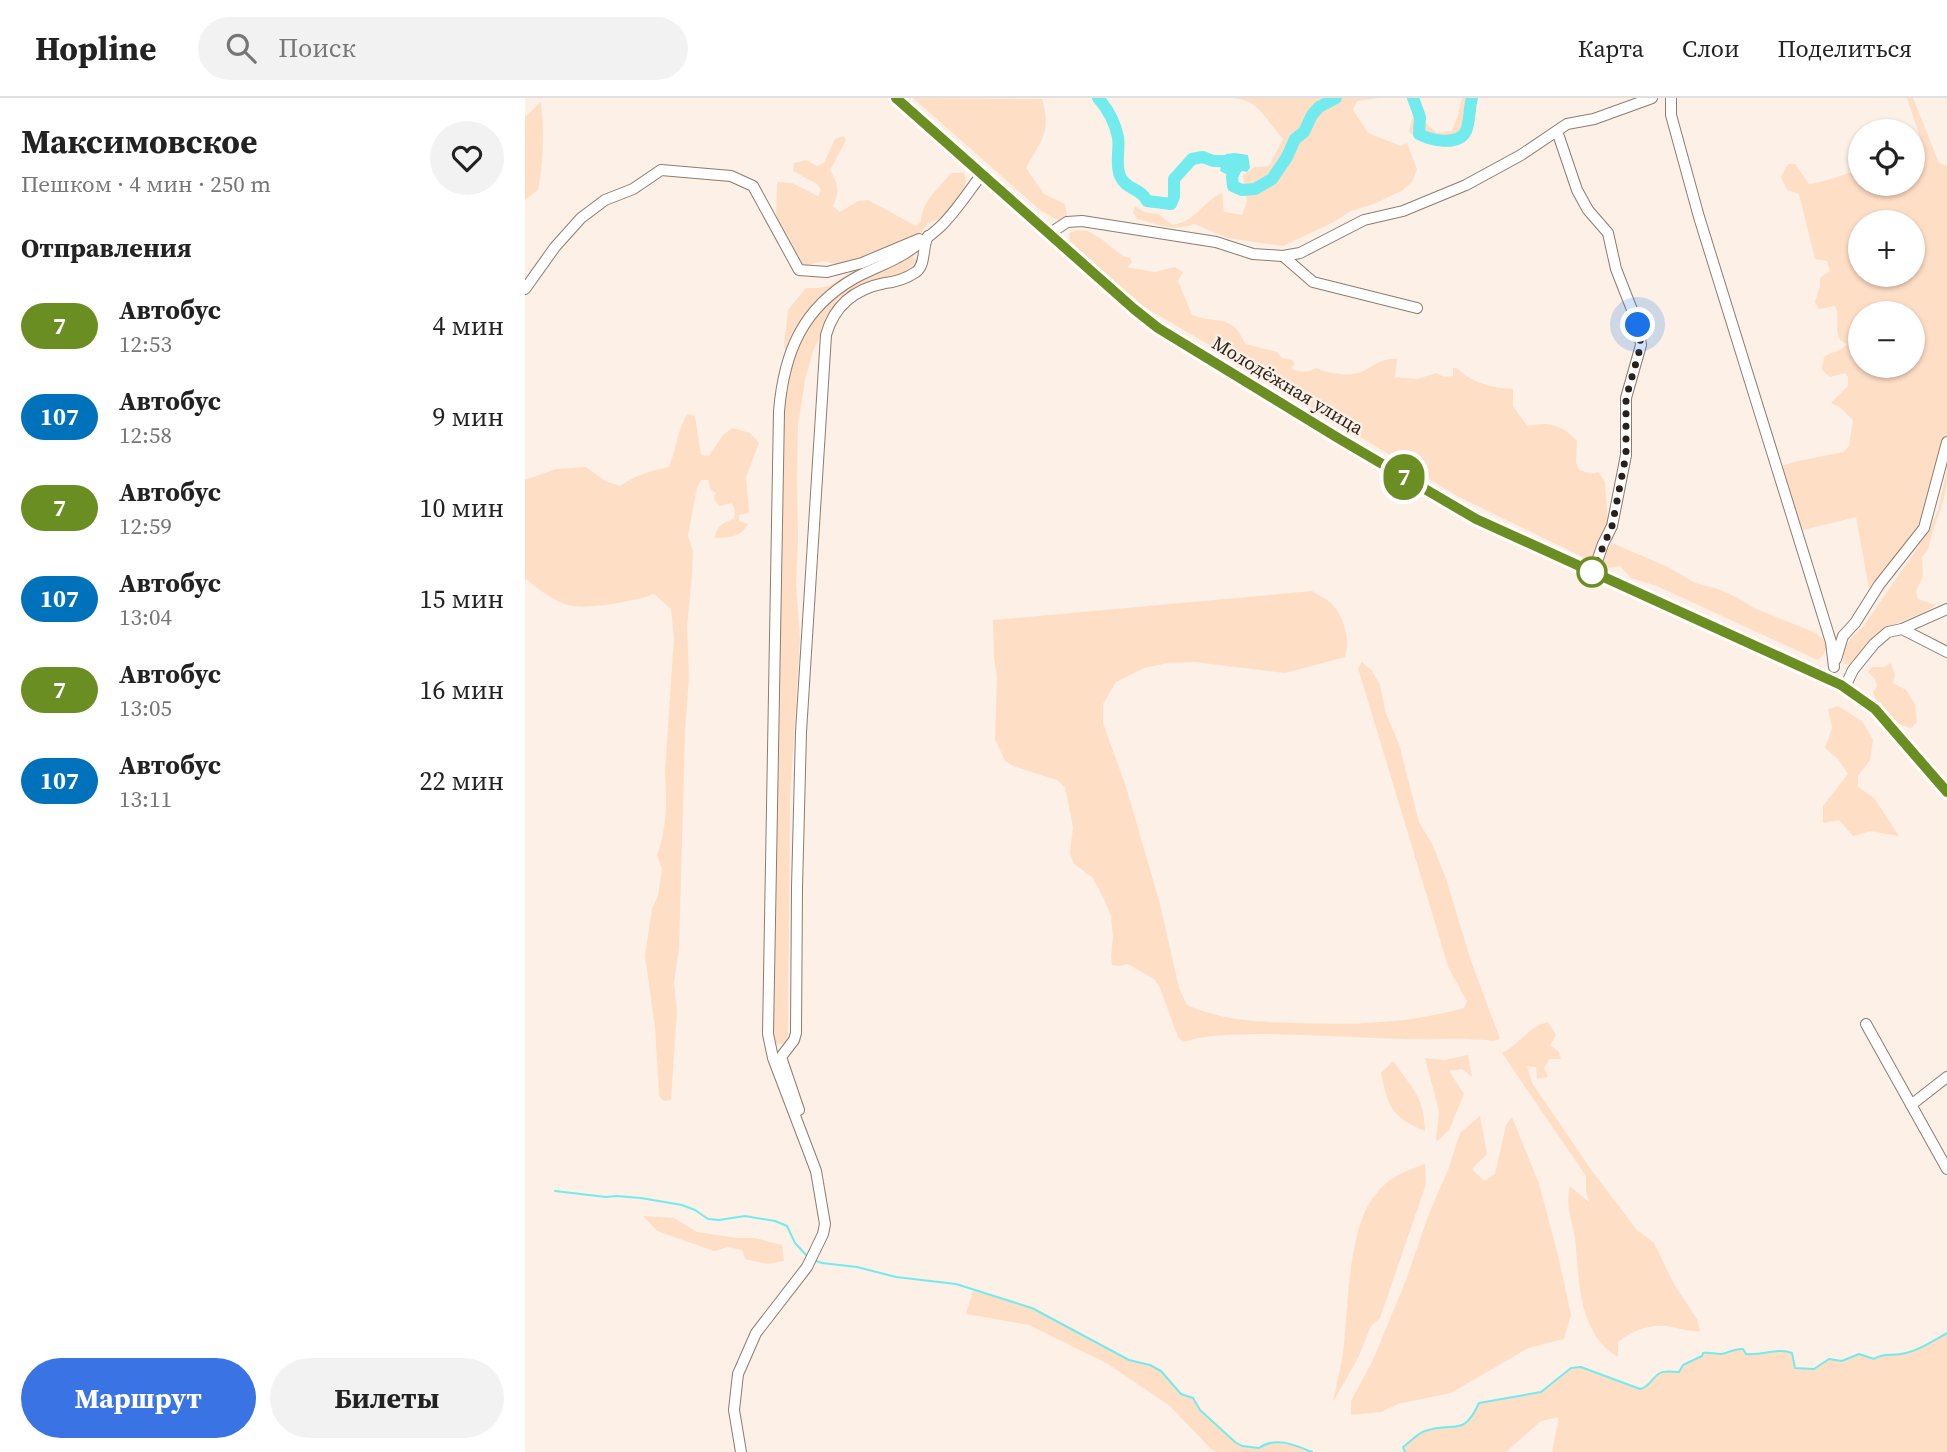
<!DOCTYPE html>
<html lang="ru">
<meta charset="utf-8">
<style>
body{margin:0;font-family:"Source Serif 4",serif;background:#f2f2f2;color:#222;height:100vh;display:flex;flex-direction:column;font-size:26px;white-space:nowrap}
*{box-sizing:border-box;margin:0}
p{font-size:23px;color:#767676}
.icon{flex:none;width:38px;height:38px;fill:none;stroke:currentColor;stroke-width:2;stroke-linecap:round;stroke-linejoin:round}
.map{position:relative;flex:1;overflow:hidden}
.sheet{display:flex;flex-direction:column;background:#fff;width:525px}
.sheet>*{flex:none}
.badge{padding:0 14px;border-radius:23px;font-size:24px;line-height:46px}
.fabs{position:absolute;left:1323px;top:21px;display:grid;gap:14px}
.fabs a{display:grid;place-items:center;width:77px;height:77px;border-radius:50%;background:#fff;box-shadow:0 2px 5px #0004;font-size:35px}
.you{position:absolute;width:35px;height:35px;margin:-18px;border:5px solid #fff;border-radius:50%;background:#1a73e8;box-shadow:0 0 0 10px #1a73e833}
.map>.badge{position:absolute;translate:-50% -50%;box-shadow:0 0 0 4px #fff}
h2{padding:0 21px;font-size:26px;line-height:63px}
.round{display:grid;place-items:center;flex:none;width:74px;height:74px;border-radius:37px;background:#f2f2f2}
.overview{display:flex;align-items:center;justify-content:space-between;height:119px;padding:0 21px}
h1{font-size:33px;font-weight:700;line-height:52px}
.button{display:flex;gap:14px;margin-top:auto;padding:14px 21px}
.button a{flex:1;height:80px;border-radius:42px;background:#3a73e3;color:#fff;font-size:28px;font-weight:700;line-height:80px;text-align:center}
.button a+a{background:#f2f2f2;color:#222}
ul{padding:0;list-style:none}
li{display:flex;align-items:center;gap:21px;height:91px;padding:0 21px}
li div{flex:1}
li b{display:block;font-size:26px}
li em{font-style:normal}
li .badge{min-width:77px;font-weight:700;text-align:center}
header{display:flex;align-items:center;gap:42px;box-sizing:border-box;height:98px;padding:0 35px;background:#fff;border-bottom:2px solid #e0e0e0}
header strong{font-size:33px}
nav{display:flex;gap:38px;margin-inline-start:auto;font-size:24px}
.search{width:490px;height:63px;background:#f2f2f2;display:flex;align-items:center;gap:18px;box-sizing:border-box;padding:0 24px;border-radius:38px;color:#767676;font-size:26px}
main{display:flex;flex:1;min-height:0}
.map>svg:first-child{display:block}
</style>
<header>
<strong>Hopline</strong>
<div class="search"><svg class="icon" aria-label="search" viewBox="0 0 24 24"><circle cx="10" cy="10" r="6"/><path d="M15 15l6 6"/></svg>Поиск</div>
<nav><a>Карта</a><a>Слои</a><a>Поделиться</a></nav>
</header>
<main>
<section class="sheet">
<div class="overview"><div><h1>Максимовское</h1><p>Пешком · 4 мин · 250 m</p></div><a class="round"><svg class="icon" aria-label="heart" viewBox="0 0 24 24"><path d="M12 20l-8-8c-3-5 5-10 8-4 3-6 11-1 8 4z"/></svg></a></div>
<h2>Отправления</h2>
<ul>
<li><span class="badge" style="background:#6b8e23;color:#fff">7</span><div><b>Автобус</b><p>12:53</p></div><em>4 мин</em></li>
<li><span class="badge" style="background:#0072bc;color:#fff">107</span><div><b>Автобус</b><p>12:58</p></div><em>9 мин</em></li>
<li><span class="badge" style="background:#6b8e23;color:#fff">7</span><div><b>Автобус</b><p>12:59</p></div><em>10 мин</em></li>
<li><span class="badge" style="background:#0072bc;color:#fff">107</span><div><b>Автобус</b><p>13:04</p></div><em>15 мин</em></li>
<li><span class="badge" style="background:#6b8e23;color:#fff">7</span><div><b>Автобус</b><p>13:05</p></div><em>16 мин</em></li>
<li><span class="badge" style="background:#0072bc;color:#fff">107</span><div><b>Автобус</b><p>13:11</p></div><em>22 мин</em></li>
</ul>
<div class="button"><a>Маршрут</a><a>Билеты</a></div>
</section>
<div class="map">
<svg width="1422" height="1354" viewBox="0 0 1422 1354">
<rect width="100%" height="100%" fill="#fcf0e7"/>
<!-- green -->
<g fill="#ffdec6" fill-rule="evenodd">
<path d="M388 0 517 1C527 34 516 43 501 70L519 96 540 106 542 118 534 123 515 112Z"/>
<path d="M708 0H854L832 3 828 12 843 35 876 48 882 45 892 71 887 84 876 93 849 106 826 113 807 125 758 148 703 140 669 126C647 134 635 127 613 121L608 115 610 108 619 114 633 116 648 127C673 122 676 105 697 95L699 114 717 117 722 104 718 77 730 69 744 68 758 41C741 23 735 2 708 0Z"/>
<path d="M937 0H952C949 11 948 24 941 33 929 50 897 46 884 34L890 8 895 10 899 24 912 35 927 33 933 18Z"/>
<path d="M1382 0H1388L1414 65 1422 68V335L1405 384 1398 423 1392 435 1344 490 1331 419 1274 433 1257 368 1273 363 1319 354 1324 348 1328 322 1316 310 1306 305 1323 288V279L1320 275 1305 279 1297 272 1299 259C1307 253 1316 254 1322 246 1305 240 1317 221 1310 208L1294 211 1290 204 1295 188V180L1305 173 1302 163 1290 161 1274 96 1262 92 1256 79 1263 66H1270L1284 86C1302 84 1317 76 1335 72V86H1388V50L1397 45ZM1335 124H1388V177H1335ZM1335 215H1388V268H1335Z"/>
<path d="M16 4C19 34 19 62 13 92L0 102V19Z"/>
<path d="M318 38 321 42 305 72C313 86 315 92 308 108L315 114 333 103 343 102 391 128 396 124C396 104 415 89 426 75H439C447 97 423 120 403 125L395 137C368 141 346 162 317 167 310 168 303 162 295 164 285 166 286 168 274 165L251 122 252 84 267 85 293 98 296 92 292 86 268 73 269 65 281 62 292 68 299 65 310 41Z"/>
<path d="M553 132 563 133 575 140 598 158 605 160 607 164 602 169 630 174 650 169 658 174 653 183 667 217C692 227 707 214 720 246L752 254 757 260 767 262 770 266 766 270C775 275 783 275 791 270 802 275 824 279 836 274 849 269 856 259 872 261L870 279 892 281 911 275 919 279 928 278V270H932C948 286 966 289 988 291V308L1002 328C1023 323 1038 327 1052 343L1051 364 1054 372 1066 376 1073 374 1080 384 1083 425 1075 440 1072 455 1066 463 932 398 688 249 614 206 545 143 544 135Z"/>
<path d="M395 148 388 159 392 163 378 176 328 202 300 228 288 253 280 282 273 327 272 383 273 440 271 486 275 540 265 700 263 943 257 946 250 945 246 920 254 417 260 286 264 266 259 248 263 212 281 190C311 191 308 183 332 171 352 161 373 154 395 148Z"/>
<path d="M163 316 170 318 176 357 184 358 198 337 207 330 225 335 234 345 221 379 224 415 214 417V423L223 426C216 439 204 440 190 440 190 430 199 423 209 421L210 412 207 405 195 408 190 403 189 398 192 395 186 392 183 382H176L172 389 163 438 168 453 167 477 162 529 164 578 160 635 154 850 149 885 152 912 146 1002 139 1003 134 998 130 929 120 858 127 811 133 798 137 771 132 757C142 732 142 701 140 673L149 540 146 511 129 496C112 503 65 511 47 508 29 504 14 492 0 480V382L31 371 61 369 80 383 95 388C110 377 126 373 144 369 151 353 153 328 163 316Z"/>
<path d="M1422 371C1422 400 1416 409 1407 435 1404 445 1405 452 1397 459L1398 478 1391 493 1393 501 1411 507C1396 518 1377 521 1361 531 1348 539 1337 556 1326 567L1318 566C1317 549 1326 539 1338 529L1404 433 1413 412Z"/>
<path d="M1087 445 1143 469 1170 485 1193 491 1213 500 1229 510 1291 535 1303 547 1298 557 1293 562 1273 553 1132 488 1106 480 1095 468 1084 470 1078 466 1080 454Z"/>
<path d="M787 493C793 497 802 501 807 506 820 520 825 542 820 559L760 575 670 564 643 565 619 570 591 584 578 606V625L601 689 635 806 654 890 662 907C700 923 728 923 768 925 827 927 882 926 939 910L942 903 924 871 833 570 837 564 847 573 855 587 861 616 874 646 894 724 908 748 921 781 946 863 975 941 968 943C937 939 908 942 877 941 829 940 781 936 732 936 706 937 683 936 658 944L653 939 635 890 629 881 603 866 595 868 587 867 586 859 588 839 586 818 580 803 568 780 549 766 545 755 548 729 540 689 532 682 488 668 480 663 470 641 472 579 469 561 468 522Z"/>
<path d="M1366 565 1370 577 1368 585 1381 592 1390 606 1392 624 1386 630C1368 626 1353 612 1348 594L1352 588 1350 581 1343 574 1347 569H1359Z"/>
<path d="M1313 608 1337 623 1348 642 1345 662 1333 678V689L1349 700 1374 738 1346 733 1328 738 1314 722 1298 725V708L1323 676 1313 661 1300 650 1307 630 1303 611Z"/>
<path d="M1023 924 1031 937 1025 947 1034 954 1036 961H1025L1019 970 1023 979 1012 981 1011 969 1002 968 1007 985 1065 1070 1112 1132 1129 1145 1149 1186 1172 1221 1175 1233C1163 1234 1158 1231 1147 1229 1128 1225 1108 1232 1093 1244V1259C1087 1255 1080 1250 1076 1245 1052 1215 1054 1176 1050 1141 1047 1119 1040 1112 1045 1088L1065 1105 1061 1094V1078L977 955C994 947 1004 928 1023 924Z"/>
<path d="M943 957 947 979 937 971 924 973 939 996 924 1032 911 1044 914 1013 900 960 919 962Z"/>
<path d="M868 963C887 990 899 998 900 1033 866 1019 863 1009 856 975Z"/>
<path d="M955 1018 962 1056 947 1071 959 1083 970 1076 981 1027 987 1019 1014 1086 1033 1157 1046 1217 1039 1241 1003 1250 926 1295 873 1306 856 1314 826 1317V1303L848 1262 881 1182 905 1113 923 1072 935 1035Z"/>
<path d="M900 1066 901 1086 855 1220 846 1228 834 1258 808 1304C812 1285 817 1265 819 1246 823 1206 824 1132 848 1100 862 1080 877 1074 900 1066Z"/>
<path d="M118 1118 149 1120 172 1134 212 1140H230L257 1147 259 1163 242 1166 220 1161 218 1152 203 1149 189 1153 132 1133Z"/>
<path d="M448 1193 507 1210 604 1262 625 1267 636 1273 656 1296 668 1300 675 1312 710 1344 717 1348 734 1350C751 1338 770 1347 787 1354H692L685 1350 645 1308 583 1266 504 1227 441 1216Z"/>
<path d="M1422 1235V1354H1027L1034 1319 1016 1323 981 1354H880L878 1349C885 1344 893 1335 900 1333 930 1323 938 1340 954 1305L1016 1294 1046 1270 1056 1269 1115 1291C1125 1288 1126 1280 1135 1275 1140 1272 1148 1274 1154 1274L1158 1267 1177 1258 1178 1255C1185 1254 1189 1256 1196 1256 1204 1255 1209 1250 1218 1251L1221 1256C1237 1258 1253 1249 1267 1255L1270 1270 1289 1271 1304 1261 1317 1263 1334 1256 1349 1261C1358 1255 1366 1258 1376 1256 1393 1253 1408 1243 1422 1235Z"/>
</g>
<!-- water -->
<path fill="#71ebee" d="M710 55 723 57 725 70 722 74 718 73 703 77 695 73 698 61 701 56Z"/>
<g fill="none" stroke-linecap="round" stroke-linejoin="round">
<!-- stream -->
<g stroke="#71ebee" stroke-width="2">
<path d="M30 1093 81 1099 91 1098 116 1100 157 1107 170 1112 183 1121 194 1122 220 1118 250 1123 262 1128 270 1145 283 1159"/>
<path d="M288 1162 297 1165 332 1169 371 1179 431 1186 507 1210 604 1262 625 1267 636 1273 656 1296 668 1300 675 1312 710 1344 717 1348 734 1350C751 1338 770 1347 787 1354"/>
<path d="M880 1354 878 1349C885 1344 893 1335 900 1333 930 1323 938 1340 954 1305L1016 1294 1046 1270 1056 1269 1115 1291C1125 1289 1126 1280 1135 1275 1140 1272 1148 1274 1154 1274L1158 1267 1177 1258 1178 1255C1185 1254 1189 1256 1196 1256 1204 1255 1209 1250 1218 1251L1221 1256C1237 1258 1253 1249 1267 1255L1270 1270 1289 1271 1304 1261 1317 1263 1334 1256 1349 1261C1358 1255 1366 1258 1376 1256 1393 1253 1408 1243 1422 1235"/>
</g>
<!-- river -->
<g stroke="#71ebee" stroke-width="12">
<path d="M573 0C582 10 590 25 593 39 595 52 590 65 595 78 601 92 616 90 622 103L646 106 649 99V81L667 61 678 59 688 63H707L711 70 707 79 708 88 717 92 730 91 747 81 762 59 770 41 779 34 787 17 794 9 811 0"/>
<path d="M888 0 895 19 894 36C905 42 933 49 941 33 945 24 944 10 947 0"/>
</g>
<defs>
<g id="minor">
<path d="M1146 0V17L1174 119 1306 544 1309 569"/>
<path d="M1032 33 1052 92 1063 112 1083 135 1091 171 1113 227 1116 247 1101 300V357L1091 408 1087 428 1078 446 1068 475"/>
<path d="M524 136 542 124 557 123 691 144 728 156 758 158 775 155 839 122 878 113 941 87 996 57 1042 26 1069 21 1127 0"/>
<path d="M758 158 788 184 892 210"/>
<path d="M0 191 30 149 56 120 80 102 108 91 136 72 206 78 228 88 274 172 302 174 337 165 394 141"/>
<path d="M1377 531 1422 554"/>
<path d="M1311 561 1318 538 1330 525 1354 487 1399 430 1422 344"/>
<path d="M1320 589 1328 572 1349 546 1363 534 1377 531 1422 511"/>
<path d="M1341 926 1422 1071"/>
<path d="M1386 1007 1422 979"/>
<path d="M274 1012 256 959 269 942 271 935 272 790 276 634 301 237C309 208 329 191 360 185 370 184 382 180 391 174 401 167 397 149 403 138"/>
<path d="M216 1354 209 1312 213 1276 231 1235 282 1169 298 1136 300 1126 291 1073 248 960 243 936 254 313C259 255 277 210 330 180 346 171 363 166 379 156 391 148 406 138 417 127 432 112 444 93 457 76"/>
</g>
<path id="major" d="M371 0 609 211 633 230 813 340 951 421 1316 587 1350 611 1422 694"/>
</defs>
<!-- minor casing -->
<use href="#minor" stroke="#8e7c6f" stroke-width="12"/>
<!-- major casing -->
<use href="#major" stroke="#d4d2d1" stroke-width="15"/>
<!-- minor -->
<use href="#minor" stroke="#fff" stroke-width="10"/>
<!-- major -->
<use href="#major" stroke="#d4e2fb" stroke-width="12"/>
</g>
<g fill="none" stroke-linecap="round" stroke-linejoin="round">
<defs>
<path id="line" d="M371 0 609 211 633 230 813 340 951 421 1316 587 1350 611 1422 694"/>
</defs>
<!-- line casing -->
<use href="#line" stroke="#fff" stroke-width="16"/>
<!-- line -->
<use href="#line" stroke="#6b8e23" stroke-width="10"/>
<!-- walk -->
<path stroke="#27201b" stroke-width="7" stroke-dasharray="0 12.6" d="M1067 474 1087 428 1091 408 1101 357V300L1116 247 1113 227"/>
</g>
<!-- markers -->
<circle fill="#fff" stroke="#6b8e23" stroke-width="3.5" cx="1067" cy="474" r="14"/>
<g text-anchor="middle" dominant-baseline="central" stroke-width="5" stroke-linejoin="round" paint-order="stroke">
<!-- street labels -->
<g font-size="19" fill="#27201b" stroke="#fcf0e7">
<text transform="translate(763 287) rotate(31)">Молодёжная улица</text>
</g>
</g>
</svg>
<div class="fabs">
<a><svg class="icon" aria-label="locate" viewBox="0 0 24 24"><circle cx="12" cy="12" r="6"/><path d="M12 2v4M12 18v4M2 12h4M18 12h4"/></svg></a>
<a>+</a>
<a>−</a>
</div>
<div class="you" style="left:1113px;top:227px"></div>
<b class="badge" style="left:879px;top:379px;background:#6b8e23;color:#fff">7</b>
</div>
</main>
